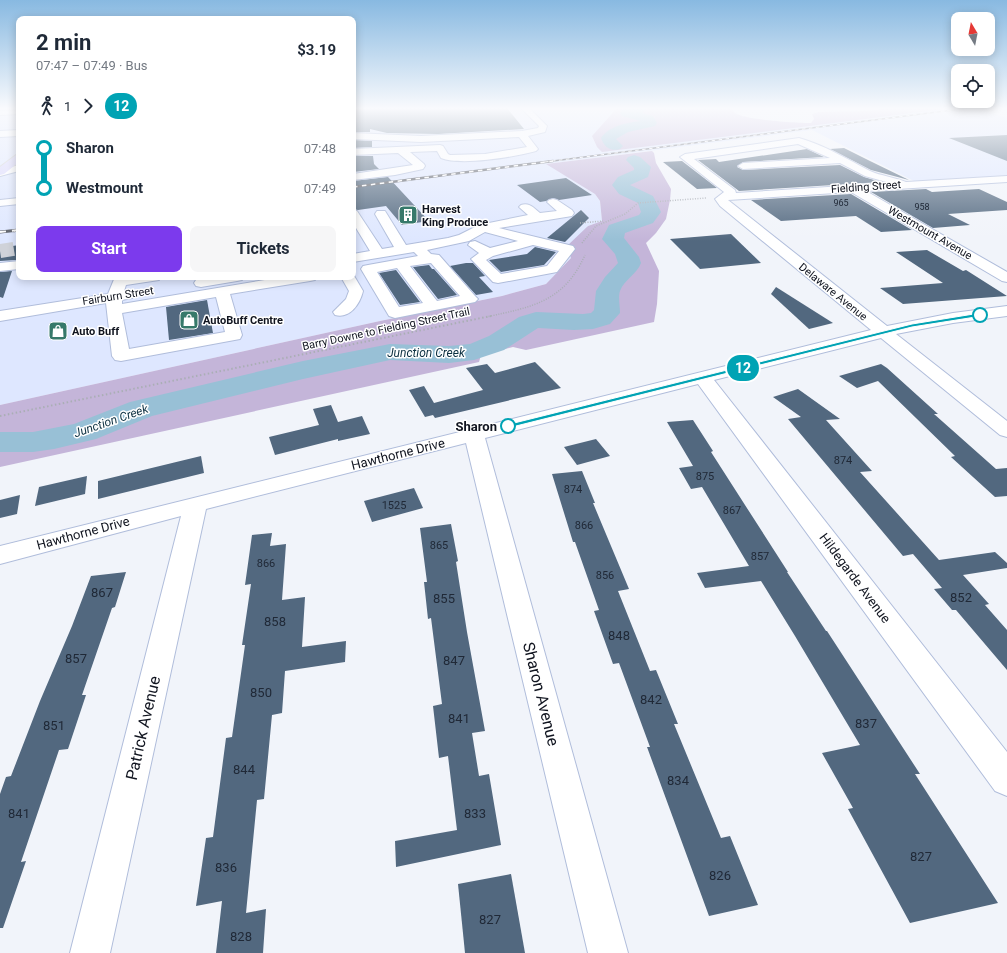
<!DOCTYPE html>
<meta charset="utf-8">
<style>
body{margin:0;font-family:Roboto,sans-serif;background:#f6f6f7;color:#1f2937;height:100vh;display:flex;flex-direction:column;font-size:15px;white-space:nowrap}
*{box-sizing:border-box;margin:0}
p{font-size:13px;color:#747a83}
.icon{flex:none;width:22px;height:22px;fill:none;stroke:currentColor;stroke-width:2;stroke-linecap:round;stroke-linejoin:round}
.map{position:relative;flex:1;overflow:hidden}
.side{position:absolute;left:16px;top:16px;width:340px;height:264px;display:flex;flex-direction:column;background:#fff;border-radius:8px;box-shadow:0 2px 10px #0003}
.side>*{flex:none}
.badge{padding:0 8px;border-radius:13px;font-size:14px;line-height:26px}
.needle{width:26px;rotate:350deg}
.tools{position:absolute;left:951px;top:12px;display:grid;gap:8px}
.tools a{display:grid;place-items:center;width:44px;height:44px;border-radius:8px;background:#fff;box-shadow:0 2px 10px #0003;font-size:20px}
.map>.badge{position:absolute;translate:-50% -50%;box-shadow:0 0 0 2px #fff}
.legs{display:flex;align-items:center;gap:6px;height:44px;padding:0 20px;font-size:13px}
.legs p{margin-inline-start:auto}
.overview{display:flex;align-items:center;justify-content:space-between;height:68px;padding:0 20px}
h1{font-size:22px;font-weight:700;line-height:30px}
.button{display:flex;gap:8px;margin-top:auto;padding:8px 20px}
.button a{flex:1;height:46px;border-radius:8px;background:#7c3aed;color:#fff;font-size:16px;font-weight:700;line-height:46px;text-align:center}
.button a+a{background:#f6f6f7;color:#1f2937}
ul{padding:0 20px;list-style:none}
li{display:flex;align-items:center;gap:14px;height:40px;font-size:15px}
li i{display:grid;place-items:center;width:6px;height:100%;margin:0 5px;background:currentColor}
li i::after{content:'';width:10px;height:10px;margin:-5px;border:3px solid;border-radius:50%;background:#fff}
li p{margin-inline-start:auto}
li:first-child i{background:linear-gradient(#0000 50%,currentColor 0)}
li:last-child i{background:linear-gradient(currentColor 50%,#0000 0)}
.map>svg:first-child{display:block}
</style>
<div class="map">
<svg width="1007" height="953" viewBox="0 0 1007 953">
<rect width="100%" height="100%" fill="#f1f4fa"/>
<!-- built -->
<path fill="#dee7ff" d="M0 108H19V277H353V108H617L592 136 597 147 952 108H987L980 109 1007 118V179L920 184 812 130 547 164 595 194 600 201 602 221 588 226 571 258 546 284 502 296 380 321 0 405Z"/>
<!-- forest -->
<g fill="#c4b5d9">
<path d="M617 108H731C732 109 733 111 735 113 745 120 798 123 811 123L814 119 812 114 818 112 868 111 887 108H952L602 152 597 147 592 136Z"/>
<path d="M652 151 654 153 656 163 671 189 670 200 666 219 656 233 646 243 659 271 657 304 654 322 526 350 513 347 481 355 479 362 0 467V405L380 321 502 296 546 284 571 258 567 246 588 226 602 221 600 201 595 194 546 164Z"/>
</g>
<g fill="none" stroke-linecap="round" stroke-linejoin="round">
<!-- river -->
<g fill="#98c0d6" fill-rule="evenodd">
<path d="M632 108H644L645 110 642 113 653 116 657 123 655 126 628 132 616 139 623 146 620 149C611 152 604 147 601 138 609 126 626 123 640 121L622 116 620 113 622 110Z"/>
<path d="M634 155 640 157 651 167 648 177 630 185 653 196 661 212 653 223 625 233 624 238 639 257 641 263C637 274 624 280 620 291 618 297 620 306 620 313L610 324 593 329 574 330 538 328 504 350 474 360 449 363 390 360 303 379 152 416 96 439 54 449 33 452H0V432H33L74 424 130 402 303 361 390 344 449 346 470 344 489 336 519 317 536 312 583 314 591 313 594 310 596 291 605 277 618 263 615 254 602 239 609 225 639 215 641 212 638 203 619 194 612 185 618 177 634 170V168L626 160 628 157Z"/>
</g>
</g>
<!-- building -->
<g fill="#52687f">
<path d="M353 108H507L524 129 438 134 387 133 370 129V132H353Z"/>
<path d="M1007 135V161L949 138Z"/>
<path d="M353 140 372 141V147L353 148Z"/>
<path d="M844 148 870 161 909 180 871 170 830 149Z"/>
<path d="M807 149 824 157 743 162 737 167 743 170 840 165 864 177 881 182 739 191 698 160 716 159 719 162Z"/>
<path d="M353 156H373L374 164 379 169 353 172Z"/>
<path d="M682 161 717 188 697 189 663 162Z"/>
<path d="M388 177 428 220 429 221 402 225 386 206 358 210 353 209V181Z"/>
<path d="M566 178 592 195 559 200 553 198 546 201 540 202 517 185Z"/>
<path d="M926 189 932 192 979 189 1007 202V210L948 214 970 225 933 228 871 192Z"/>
<path d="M851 194 912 230 881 232 856 216 781 221 751 200Z"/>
<path d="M581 210 589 218 565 242 547 238Z"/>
<path d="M731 234 761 263 700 269 670 239Z"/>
<path d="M19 245 16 260 0 261V248Z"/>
<path d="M535 247 556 252 544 265 501 272 489 260 527 254Z"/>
<path d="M927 250 963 271 966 270 1007 296 903 304 880 288 943 283 896 252Z"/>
<path d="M466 263H473L485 276 479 277 493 292 476 295 450 266Z"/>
<path d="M429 265 432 269H434L457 295 438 299 413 267Z"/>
<path d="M396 270 420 302 400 305 379 273Z"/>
<path d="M12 271 3 298 0 297V272Z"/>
<path d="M776 287 833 323 809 329 771 294Z"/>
<path d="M207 300 213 333 169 340 166 307Z"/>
<path d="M535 362 561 388 435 418 433 415 425 417 409 390 424 386 434 403 483 390 466 368 487 364 495 373Z"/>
<path d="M881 364 887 368 938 414H934L996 469 1007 468V496L995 497 951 457 955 456 878 381 857 388 839 376Z"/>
<path d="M798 389 840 419 826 420 872 471 860 472 939 560 995 552 1007 563V568L963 575 989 604 985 605 1007 630V670L956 610H952L934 589 942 588 913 554 903 556 788 419 801 417 773 397Z"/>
<path d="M331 405 338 422 362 416 370 434 338 441V439L275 455 269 437 319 425 313 409Z"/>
<path d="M693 420 713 451 711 452 788 572H787L826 631H827L920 774H915L998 903 910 923 848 809 853 808 822 753 860 745 795 636 761 581 705 588 697 573 749 566 702 487 691 489 679 468 693 466 667 422Z"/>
<path d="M596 439 610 456 577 465 564 447Z"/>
<path d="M201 456 204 473 98 499V481Z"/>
<path d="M582 471 595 503H593L629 589 618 591 650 671 656 670 678 724H674L721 838 730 836 758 905 709 916 647 747H650L619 663 613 664 594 611 599 610 575 542H573L552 474Z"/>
<path d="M87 476 85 494 35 506 39 487Z"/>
<path d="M414 488 423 508 372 522 364 501Z"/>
<path d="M20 495 17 514 0 518V500Z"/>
<path d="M451 524 458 561 456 562 467 632 485 731 472 733 479 776 489 774 501 845 396 867 395 841 457 830 448 756 439 758 433 706 442 704 431 618 428 619 424 582H427L420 528Z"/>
<path d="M272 533 270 546 286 544 282 600 305 597 302 647 346 641 345 662 285 671 282 713 272 715 264 799 257 800 246 913 266 909 263 953H216L222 901 196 906 206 838 213 837 226 738 232 737 245 645H242L251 584 245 585 252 535Z"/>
<path d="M126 572 115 607 112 608 82 695H86L68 749 59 750 21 862 26 861 3 928H0V794L6 777 11 776 40 701 72 626 91 576Z"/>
<path d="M511 874 525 953H465L458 884Z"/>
</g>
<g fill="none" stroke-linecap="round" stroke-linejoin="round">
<!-- minor-tunnel -->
<path stroke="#cfd2d9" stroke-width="14" stroke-dasharray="14 7" stroke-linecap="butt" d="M0 251 19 248"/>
<defs>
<g id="minor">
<path d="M521 108H529L547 126 545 132 528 136 538 149 536 151C514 157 461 166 441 158L437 151 410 152 424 164 425 166 423 169 395 175 353 180V174L413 165 398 153 353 155V149L440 145 443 146 448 154 450 155 485 154 527 147 519 137 421 142 353 139V133L421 136 522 131 538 128 539 126Z"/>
<path d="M19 110V114L0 115V111Z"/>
<path d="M19 130V136L0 137V131Z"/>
<path d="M799 138C824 145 847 159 870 171 881 176 894 177 906 182L1007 176V182L866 191 1007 272V282L1002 281 851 192 728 200 887 326 953 313 1007 306V316L953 323 896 334 1007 421V437L1000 435 881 338 714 380 1007 752V796L995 791 698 384 485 438 628 953H588L466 443 206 509 110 953H70L181 516 0 564V546L871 330 720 206 715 199 724 192 680 157 685 154ZM798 144 830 158 743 163 738 166 743 169 840 163 865 176 890 183 736 193 735 190 694 159Z"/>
<path d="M19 165V171L0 176V170Z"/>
<path d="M19 198V204L0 206V200Z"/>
<path d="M553 199 557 200 572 210 574 213 572 216 499 228 573 246 575 249 557 272 498 283 493 282 471 259 479 253 468 245 470 242 475 241 490 248 518 241 485 232 469 241 427 250 431 254 439 255 475 296 478 299 475 302 395 318 389 316 361 269 363 266 368 265 418 256 414 252 353 262V254L370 251 353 223V210L357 211 382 249 394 247 375 214 377 211H385L406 245 448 238 459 235 479 225 528 215 519 207 521 205C529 202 534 208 540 213L557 211 547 202 549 200ZM533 245 559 251 547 266 501 274 486 260 493 256ZM431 263 460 296 437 301 410 266ZM397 268 423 303 399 307 377 272Z"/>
<path d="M19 261V269L0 271V263Z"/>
<path d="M353 274 363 291C360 304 350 319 335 315L333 312 346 299 349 291 341 277H353Z"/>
<path d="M115 277H161L159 280 126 285 124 291 132 292 135 295 132 298 122 300V304L283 277H317L315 280 310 281 230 294 242 335 240 339 121 361 115 360 112 356 106 303 0 321V311L108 294ZM216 297 225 332 129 349 122 313Z"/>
<path d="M211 277H244L242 280 237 281 201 287 196 286 194 283 196 280Z"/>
</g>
<path id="major" d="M19 154V162L4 174 0 175V167L16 155Z"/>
</defs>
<!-- minor casing -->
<use href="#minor" stroke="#b0bddb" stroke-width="2"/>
<!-- major casing -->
<use href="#major" stroke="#cfd0d2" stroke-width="2"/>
<!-- path-far1 -->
<g stroke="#aaaeb5" stroke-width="1.5" stroke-dasharray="1 1.5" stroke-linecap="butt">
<path d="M580 223 603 221"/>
<path d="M582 243 596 226 625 214 638 203 706 198"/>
<path d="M486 317C532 307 564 302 585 255"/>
</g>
<!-- path -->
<path stroke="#aaaeb5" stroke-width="2" stroke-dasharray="1.5 2.5" stroke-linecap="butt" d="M0 416 491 316"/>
<!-- minor -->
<use href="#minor" fill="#fff" fill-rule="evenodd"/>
<!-- major -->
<use href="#major" fill="#d9d7fc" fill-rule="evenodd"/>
<defs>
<path id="rail-far2" d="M545 162 968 108"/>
<g id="rail-far1">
<path d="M353 187 553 161"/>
<path d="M14 231 19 230"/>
</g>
<path id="rail" d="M0 232 19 230"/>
</defs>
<!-- rail-far2 casing -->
<use href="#rail-far2" stroke="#5b5f68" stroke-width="1.5"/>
<!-- rail-far1 casing -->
<use href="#rail-far1" stroke="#5b5f68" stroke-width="2.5"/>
<!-- rail casing -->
<use href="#rail" stroke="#5b5f68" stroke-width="3"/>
<!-- rail-far2 -->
<use href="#rail-far2" stroke="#fff" stroke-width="1" stroke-dasharray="3.5" stroke-linecap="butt"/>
<!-- rail-far1 -->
<use href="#rail-far1" stroke="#fff" stroke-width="1.5" stroke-dasharray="4.5" stroke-linecap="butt"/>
<!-- rail -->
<use href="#rail" stroke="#fff" stroke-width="2" stroke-dasharray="6" stroke-linecap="butt"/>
</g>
<!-- sky -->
<linearGradient id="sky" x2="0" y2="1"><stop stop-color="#88b9e1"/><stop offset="0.45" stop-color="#f9fafd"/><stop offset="1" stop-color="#f9fafd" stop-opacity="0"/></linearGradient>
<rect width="1007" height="241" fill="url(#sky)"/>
<!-- line-1 -->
<path fill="#00a3b4" stroke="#fff" d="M980 313H982V316L912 327 508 428 505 426 506 425 912 324Z"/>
<!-- icons -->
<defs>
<symbol id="building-square" viewBox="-11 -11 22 22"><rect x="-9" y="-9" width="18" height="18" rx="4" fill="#36796a" stroke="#fff"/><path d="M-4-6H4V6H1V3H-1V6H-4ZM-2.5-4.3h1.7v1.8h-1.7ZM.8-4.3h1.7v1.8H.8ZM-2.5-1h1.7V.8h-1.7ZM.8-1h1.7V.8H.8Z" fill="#fff"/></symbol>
<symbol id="shop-square" viewBox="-11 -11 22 22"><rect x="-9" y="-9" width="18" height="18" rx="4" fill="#36796a" stroke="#fff"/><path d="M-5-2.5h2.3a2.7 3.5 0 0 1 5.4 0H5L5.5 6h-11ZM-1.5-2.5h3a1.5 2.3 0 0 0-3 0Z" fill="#fff"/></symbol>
</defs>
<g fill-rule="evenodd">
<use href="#building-square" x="397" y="204" width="22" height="22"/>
<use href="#shop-square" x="178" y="309" width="22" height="22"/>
<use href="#shop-square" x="47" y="320" width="22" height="22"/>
</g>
<!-- markers -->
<g fill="#fff" stroke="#00a3b4" stroke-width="2">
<circle cx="980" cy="315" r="7"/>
<circle cx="508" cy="426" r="7"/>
</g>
<g text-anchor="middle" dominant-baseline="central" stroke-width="3" stroke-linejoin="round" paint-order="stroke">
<!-- far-number labels -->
<g font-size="9" fill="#202937">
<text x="841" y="203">965</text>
<text x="922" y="207">958</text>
</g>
<!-- far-street labels -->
<g font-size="11" fill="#10141f" stroke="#fff">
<text transform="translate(866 187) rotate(-4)">Fielding Street</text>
<text transform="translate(930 233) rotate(30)">Westmount Avenue</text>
<text transform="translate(833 292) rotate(39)">Delaware Avenue</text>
<text transform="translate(118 296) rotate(-9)">Fairburn Street</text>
<text transform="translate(386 329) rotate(-12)">Barry Downe to Fielding Street Trail</text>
</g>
<!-- far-poi labels -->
<g font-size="11" font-weight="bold" fill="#10141f" stroke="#fff" text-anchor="start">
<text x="422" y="209">Harvest<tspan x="422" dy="13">King Produce</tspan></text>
<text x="203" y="320">AutoBuff Centre</text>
<text x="72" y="331">Auto Buff</text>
</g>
<!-- number labels -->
<g font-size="11" fill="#202937">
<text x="843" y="460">874</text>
<text x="705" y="476">875</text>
<text x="573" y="489">874</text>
<text x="394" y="505">1525</text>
<text x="732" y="510">867</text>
<text x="584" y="525">866</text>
<text x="439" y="545">865</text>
<text x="760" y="556">857</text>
<text x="266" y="563">866</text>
<text x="605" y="575">856</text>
</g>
<!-- far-water labels -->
<g font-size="12" font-style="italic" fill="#0b2f40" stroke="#fff">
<text x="426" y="353">Junction Creek</text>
<text transform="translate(111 421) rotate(-19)">Junction Creek</text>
</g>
<!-- stop labels -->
<g font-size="13" font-weight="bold" fill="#10141f" stroke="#fff" text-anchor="end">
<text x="497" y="426">Sharon</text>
</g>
<!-- street labels -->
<g font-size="13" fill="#10141f" stroke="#fff">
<text transform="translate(398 454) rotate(-14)">Hawthorne Drive</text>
<text transform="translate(83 533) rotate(-15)">Hawthorne Drive</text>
<text transform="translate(855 578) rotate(53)">Hildegarde Avenue</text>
</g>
<!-- near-number labels -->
<g font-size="13" fill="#202937">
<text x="102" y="592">867</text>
<text x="961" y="597">852</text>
<text x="444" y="598">855</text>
<text x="275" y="621">858</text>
<text x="619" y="635">848</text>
<text x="76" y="658">857</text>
<text x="454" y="660">847</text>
<text x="261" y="692">850</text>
<text x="651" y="699">842</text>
<text x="459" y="718">841</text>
<text x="866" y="723">837</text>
<text x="54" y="725">851</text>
<text x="244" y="769">844</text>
<text x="678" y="780">834</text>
<text x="19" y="813">841</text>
<text x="475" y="813">833</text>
<text x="921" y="856">827</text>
<text x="226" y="867">836</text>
<text x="720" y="875">826</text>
<text x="490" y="919">827</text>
<text x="241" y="936">828</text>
</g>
<!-- near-street labels -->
<g font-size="16" fill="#10141f" stroke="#fff">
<text transform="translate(541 694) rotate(76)">Sharon Avenue</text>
<text transform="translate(143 728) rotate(-77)">Patrick Avenue</text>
</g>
</g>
</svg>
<div class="tools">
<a><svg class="needle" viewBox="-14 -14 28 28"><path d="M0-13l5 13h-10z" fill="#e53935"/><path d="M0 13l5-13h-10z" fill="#747a83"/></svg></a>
<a><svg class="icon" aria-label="locate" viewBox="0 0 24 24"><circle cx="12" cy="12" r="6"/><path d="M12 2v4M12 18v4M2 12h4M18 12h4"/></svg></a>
</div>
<b class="badge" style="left:743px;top:368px;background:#00a3b4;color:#fff">12</b>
<section class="side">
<div class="overview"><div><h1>2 min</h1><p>07:47 – 07:49 · Bus</p></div><b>$3.19</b></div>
<div class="legs"><svg class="icon" aria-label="walk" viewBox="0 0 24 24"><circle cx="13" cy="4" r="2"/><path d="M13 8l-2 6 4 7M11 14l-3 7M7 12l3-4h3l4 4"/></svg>1<svg class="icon" aria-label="forward" viewBox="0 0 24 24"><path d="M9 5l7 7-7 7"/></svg><b class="badge" style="background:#00a3b4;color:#fff">12</b></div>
<ul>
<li><i style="color:#00a3b4"></i><b>Sharon</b><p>07:48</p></li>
<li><i style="color:#00a3b4"></i><b>Westmount</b><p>07:49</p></li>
</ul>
<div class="button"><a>Start</a><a>Tickets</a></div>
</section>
</div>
